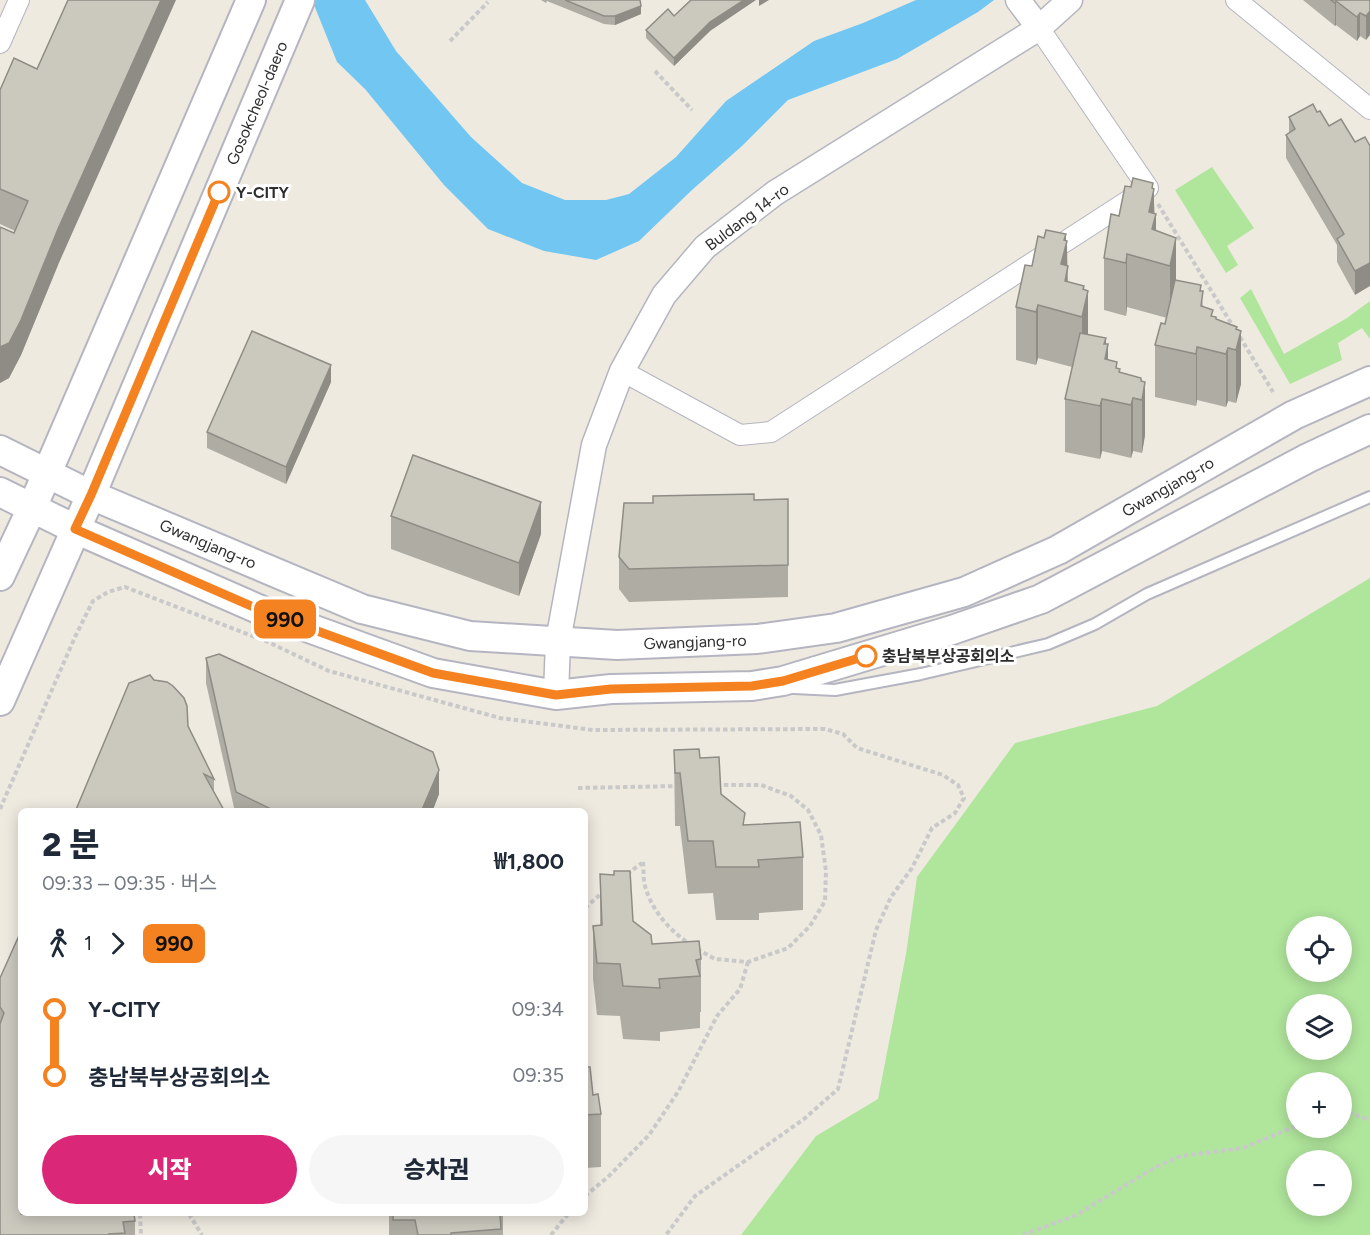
<!DOCTYPE html>
<html lang="ko">
<meta charset="utf-8">
<style>
body{margin:0;font-family:Figtree,"Noto Sans KR",sans-serif;background:#f6f6f7;color:#1f2937;height:100vh;display:flex;flex-direction:column;font-size:22px;white-space:nowrap}
*{box-sizing:border-box;margin:0}
p{font-size:20px;color:#747a83}
.icon{flex:none;width:33px;height:33px;fill:none;stroke:currentColor;stroke-width:2;stroke-linecap:round;stroke-linejoin:round}
.map{position:relative;flex:1;overflow:hidden}
.sheet{position:absolute;left:18px;top:808px;width:570px;height:408px;display:flex;flex-direction:column;background:#fff;border-radius:9px;box-shadow:0 3px 15px #0003}
.sheet>*{flex:none}
.badge{padding:0 12px;border-radius:9px;font-size:21px;line-height:39px}
.tools{position:absolute;left:1286px;top:916px;display:grid;gap:12px}
.tools a{display:grid;place-items:center;width:66px;height:66px;border-radius:50%;background:#fff;box-shadow:0 3px 15px #0003;font-size:30px}
.map>.badge{position:absolute;translate:-50% -50%;box-shadow:0 0 0 3px #fff}
.legs{display:flex;align-items:center;gap:9px;height:66px;padding:0 24px;font-size:20px}
.legs p{margin-inline-start:auto}
.headline{display:flex;align-items:center;justify-content:space-between;height:102px;padding:0 24px}
h1{font-size:33px;font-weight:800;line-height:45px}
.button{display:flex;gap:12px;margin-top:auto;padding:12px 24px}
.button a{flex:1;height:69px;border-radius:36px;background:#db2777;color:#fff;font-size:24px;font-weight:800;line-height:69px;text-align:center}
.button a+a{background:#f6f6f7;color:#1f2937}
ul{padding:0 24px;list-style:none}
li{display:flex;align-items:center;gap:21px;height:66px;font-size:22px}
li i{display:grid;place-items:center;width:9px;height:100%;margin:0 8px;background:currentColor}
li i::after{content:'';width:15px;height:15px;margin:-8px;border:4px solid;border-radius:50%;background:#fff}
li p{margin-inline-start:auto}
li:first-child i{background:linear-gradient(#0000 50%,currentColor 0)}
li:last-child i{background:linear-gradient(currentColor 50%,#0000 0)}
.map>svg:first-child{display:block}
</style>
<div class="map">
<svg width="1370" height="1235" viewBox="0 0 1370 1235">
<rect width="100%" height="100%" fill="#efeae0"/>
<!-- green -->
<g fill="#b0e69c" fill-rule="evenodd">
<path d="M1212 167 1254 228 1227 246 1238 265 1226 273 1175 190Z"/>
<path d="M1251 289 1284 354 1347 318 1370 301V339L1362 328 1338 343 1342 360 1290 384 1240 298Z"/>
<path d="M1370 578V1235H741L816 1136 878 1099 906 954 917 877 1015 743 1157 706ZM1296 927H1341V972H1296ZM1296 1005H1341V1050H1296ZM1296 1083H1341V1128H1296ZM1296 1161H1341V1206H1296Z"/>
</g>
<!-- water -->
<path fill="#72c7f2" d="M312 0H365L396 51 471 137 522 183 565 200H606L629 194 676 157 726 101 814 41 863 23 916 0H994L978 12 897 59 788 100 742 146 692 190 639 241 596 260 544 251 488 229 444 185 365 89 337 62Z"/>
<g fill="none" stroke-linecap="round" stroke-linejoin="round">
<defs>
<path id="service" d="M794 688 835 690 921 674 1048 644 1095 624 1147 594 1370 497"/>
<g id="minor">
<path d="M1236 0 1370 109"/>
<path d="M0 43 19 0"/>
<path d="M622 371 740 435 771 432 1148 188 1039 28"/>
</g>
<g id="tertiary">
<path d="M1018 0 1039 28"/>
<path d="M556 695 558 641 594 445 622 371 664 295 705 247 775 193 1039 28 1070 0"/>
</g>
<g id="secondary">
<path d="M0 450 91 495 362 609 470 636 617 645 757 639 836 628 964 592 1058 550 1294 415 1370 381"/>
<path d="M0 492 75 529 265 612 433 673 556 695 611 689 752 686 783 681 952 630 1041 599 1308 458 1370 429"/>
<path d="M0 576 32 508 251 0"/>
<path d="M0 701 91 495 300 0"/>
</g>
</defs>
<!-- service casing -->
<use href="#service" stroke="#b4b5c1" stroke-width="14"/>
<!-- minor casing -->
<use href="#minor" stroke="#b4b5c1" stroke-width="22"/>
<!-- tertiary casing -->
<use href="#tertiary" stroke="#b4b5c1" stroke-width="27"/>
<!-- secondary casing -->
<use href="#secondary" stroke="#b4b5c1" stroke-width="32"/>
<!-- path -->
<g stroke="#c9c9c9" stroke-width="4" stroke-dasharray="4.5 3" stroke-linecap="butt">
<path d="M450 41 488 2"/>
<path d="M655 71 692 110"/>
<path d="M1158 204 1234 328"/>
<path d="M1240 337 1273 392"/>
<path d="M578 788 679 786"/>
<path d="M0 809 75 637 93 601 108 592 125 587 268 642 329 671 500 718 593 730 825 729 843 734 857 748 943 775 958 785 964 798 955 813 932 828 912 868 891 897 876 930 838 1089 804 1119 695 1196 666 1235"/>
<path d="M643 862C644 870 643 879 645 886 652 911 670 931 691 945"/>
<path d="M627 874 642 863"/>
<path d="M585 908 602 893"/>
<path d="M697 949 715 959 748 962 788 948 810 926 825 901 826 871 821 835 808 810 791 796 761 785H716"/>
<path d="M1341 1111 1350 1113 1370 1120"/>
<path d="M585 1196 609 1176 649 1135 678 1092 717 1016 740 989 748 962"/>
<path d="M140 1214 141 1235"/>
<path d="M189 1214 202 1235"/>
<path d="M551 1235 568 1214"/>
<path d="M1023 1235 1076 1215 1156 1167 1181 1156 1243 1148 1296 1126"/>
</g>
<!-- service -->
<use href="#service" stroke="#fff" stroke-width="10"/>
<!-- minor -->
<use href="#minor" stroke="#fff" stroke-width="20"/>
<!-- tertiary -->
<use href="#tertiary" stroke="#fff" stroke-width="24"/>
<!-- secondary -->
<use href="#secondary" stroke="#fff" stroke-width="28"/>
</g>
<!-- wall -->
<g fill="#afaca3">
<path d="M541 0H640L641 14 615 25 604 24 547 1 546 3Z"/>
<path d="M1303 0H1370L1366 40 1360 36 1357 41 1336 25 1335 26Z"/>
<path d="M674 16 710 31 674 66 646 38V30Z"/>
<path d="M0 90 58 265 21 355 9 378 0 383V227L14 233 15 231 0 224Z"/>
<path d="M1317 112 1329 126 1355 142 1370 146 1355 295 1337 262V245L1286 158V135L1289 133V117Z"/>
<path d="M1131 187 1153 189 1156 230 1176 280 1201 291 1203 307 1216 320 1237 329 1241 384 1236 403 1228 401 1226 407 1197 400 1196 406 1155 397V345L1165 324 1167 318 1127 307 1126 316 1104 310V258Z"/>
<path d="M1044 238 1066 240 1068 282 1084 290 1088 335 1106 344 1108 360 1117 368 1120 373 1141 378 1145 435 1142 453 1133 451 1131 458 1102 451 1100 459 1065 452V399L1072 367 1038 358 1036 365 1016 360V307Z"/>
<path d="M331 382 286 484 207 448V432Z"/>
<path d="M788 499V597L629 602 619 589V557L754 500Z"/>
<path d="M391 516 541 534 519 596 391 549Z"/>
<path d="M206 658 439 794 432 812H235L206 683Z"/>
<path d="M154 680 188 726 214 779V792Z"/>
<path d="M674 750 700 758 721 794 745 825 803 857V910L759 913V920H716L713 893 688 894 680 826H675Z"/>
<path d="M600 874 633 921 652 944 701 959V1012H700V1028L660 1032V1041L623 1039 620 1016 597 1015 593 979V926H600Z"/>
<path d="M21 931V1214L135 1221V1235H0V978Z"/>
<path d="M585 1067 593 1095 601 1114V1167L585 1168Z"/>
<rect x="389" y="1214" width="114" height="21"/>
</g>
<!-- shaded-wall -->
<g fill="#8e8c85">
<path d="M161 0H176L58 265 21 355 9 378 0 383V347L58 229Z"/>
<path d="M744 0H756L710 31 674 66V58L710 22Z"/>
<path d="M759 0H769L759 6Z"/>
<path d="M1336 1V25L1335 26V3Z"/>
<path d="M641 6V14L615 25V16Z"/>
<path d="M1370 11V35L1366 40V16Z"/>
<path d="M1360 13V36L1357 41V17Z"/>
<path d="M1153 183V195L1154 189V221L1156 214V262L1149 212Z"/>
<path d="M1066 234V246L1067 241 1068 313 1061 264 1064 240Z"/>
<path d="M1176 238V291L1170 318V266Z"/>
<path d="M1127 254V307L1126 316V263Z"/>
<path d="M1370 263V286L1355 295V271Z"/>
<path d="M1084 286V308L1088 291V344L1082 369V317L1083 289Z"/>
<path d="M1038 305V358L1036 365V312Z"/>
<path d="M1237 327V346L1241 331V384L1236 403V329Z"/>
<path d="M1106 338V354L1108 344V397L1104 344Z"/>
<path d="M1197 347V400L1196 406V354Z"/>
<path d="M1228 348V401L1226 407V354Z"/>
<path d="M331 365V382L286 484V467Z"/>
<path d="M1145 382V435L1142 453V400Z"/>
<path d="M1133 398V451L1131 458V405Z"/>
<path d="M1102 399V451L1100 459V406Z"/>
<path d="M541 502V534L519 596V563Z"/>
<path d="M439 770V794L432 812H421Z"/>
</g>
<!-- building -->
<g fill="#cbc8be" stroke="#8e8c85" stroke-width="1.5">
<path d="M68 0H161L58 229 21 320 9 343 0 347V227L14 233 28 201 0 189V90L14 58 37 69Z"/>
<path d="M565 0H640L641 6 615 16H604Z"/>
<path d="M691 0H744L710 22 674 58 646 30 668 9 674 16Z"/>
<path d="M1331 0H1370V11L1366 16 1360 13 1357 17 1336 1 1335 3Z"/>
<path d="M1313 104 1317 112 1320 111 1329 126 1341 119 1355 142 1365 137 1370 146V263L1355 271 1337 239 1344 234 1286 135 1295 129 1289 117Z"/>
<path d="M1133 178 1153 183 1152 188 1154 189 1149 212 1156 214 1152 229 1176 238 1170 266 1127 254 1126 263 1104 258 1111 214 1119 216 1125 186 1131 187Z"/>
<path d="M1046 230 1066 234 1064 240 1067 241 1061 264 1068 266 1065 281 1084 286 1083 289 1088 291 1082 317 1038 305 1036 312 1016 307 1025 265 1032 266 1038 236 1044 238Z"/>
<path d="M1175 280 1201 285 1200 291H1203L1201 306 1213 310 1211 316 1216 317V319L1237 327 1236 329 1241 331 1236 350 1228 348 1226 354 1197 347 1196 354 1155 345 1161 323 1165 324Z"/>
<path d="M252 331 331 365 286 467 207 432Z"/>
<path d="M1080 333 1106 338 1104 344H1108L1105 359 1117 362 1116 368 1120 369 1119 372 1141 378V381L1145 382 1142 400 1133 398 1131 405 1102 399 1100 406 1065 399Z"/>
<path d="M413 455 541 502 519 563 391 516Z"/>
<path d="M754 494V500L788 499V565L629 569 619 557 624 503H653V496Z"/>
<path d="M219 654 433 752 439 770 421 812H277L236 792 206 658Z"/>
<path d="M150 675 154 680 167 682 173 686 184 698 187 706 188 726 214 779 204 774 225 812H75L129 683Z"/>
<path d="M699 749 700 758 719 757 721 794 745 813 743 825 800 822 803 857 758 860 759 867H716L713 841H688L680 773H675L674 750Z"/>
<path d="M614 871H630L633 921 651 935 652 944 699 941 701 959 696 960 700 976 659 979 660 988 623 986 620 964 597 963 593 926 602 925 600 874 614 875Z"/>
<path d="M21 931V1214H134L135 1221 123 1222 125 1233 109 1234V1235H0V1024L4 1013 0 1007V978Z"/>
<path d="M585 1067H590L593 1095 598 1094 601 1114 585 1115Z"/>
<path d="M393 1214H500L501 1229 451 1233V1235H418L415 1220H393Z"/>
</g>
<g fill="none" stroke-linecap="round" stroke-linejoin="round">
<defs>
<path id="line-1" d="M219 192 91 495 75 529 265 612 433 673 556 695 611 689 752 686 783 681 866 656"/>
</defs>
<!-- line-1 casing -->
<use href="#line-1" stroke="#fff" stroke-width="14"/>
<!-- line-1 -->
<use href="#line-1" stroke="#f58220" stroke-width="9"/>
</g>
<!-- markers -->
<g fill="#fff" stroke="#f58220" stroke-width="3">
<circle cx="219" cy="192" r="10"/>
<circle cx="866" cy="656" r="10"/>
</g>
<g text-anchor="middle" dominant-baseline="central" stroke-width="6" stroke-linejoin="round" paint-order="stroke">
<!-- street labels -->
<g font-size="16" fill="#2e2e2e" stroke="#fff">
<text transform="translate(257 103) rotate(-67)">Gosokcheol-daero</text>
<text transform="translate(747 217) rotate(-37)">Buldang 14-ro</text>
<text transform="translate(1168 487) rotate(-30)">Gwangjang-ro</text>
<text transform="translate(208 544) rotate(23)">Gwangjang-ro</text>
<text transform="translate(695 642) rotate(-2)">Gwangjang-ro</text>
</g>
<!-- stop labels -->
<g font-size="16" font-weight="bold" fill="#2e2e2e" stroke="#fff" text-anchor="start">
<text x="236" y="192">Y-CITY</text>
<text x="882" y="656">충남북부상공회의소</text>
</g>
</g>
</svg>
<div class="tools">
<a><svg class="icon" aria-label="locate" viewBox="0 0 24 24"><circle cx="12" cy="12" r="6"/><path d="M12 2v4M12 18v4M2 12h4M18 12h4"/></svg></a>
<a><svg class="icon" aria-label="layers" viewBox="0 0 24 24"><path d="M12 4l9 5-9 5-9-5zM3 14l9 5 9-5"/></svg></a>
<a>+</a>
<a>−</a>
</div>
<b class="badge" style="left:285px;top:619px;background:#f58220;color:#111">990</b>
<section class="sheet">
<div class="headline"><div><h1>2 분</h1><p>09:33 – 09:35 · 버스</p></div><b>₩1,800</b></div>
<div class="legs"><svg class="icon" aria-label="walk" viewBox="0 0 24 24"><circle cx="13" cy="4" r="2"/><path d="M13 8l-2 6 4 7M11 14l-3 7M7 12l3-4h3l4 4"/></svg>1<svg class="icon" aria-label="forward" viewBox="0 0 24 24"><path d="M9 5l7 7-7 7"/></svg><b class="badge" style="background:#f58220;color:#111">990</b></div>
<ul>
<li><i style="color:#f58220"></i><b>Y-CITY</b><p>09:34</p></li>
<li><i style="color:#f58220"></i><b>충남북부상공회의소</b><p>09:35</p></li>
</ul>
<div class="button"><a>시작</a><a>승차권</a></div>
</section>
</div>
